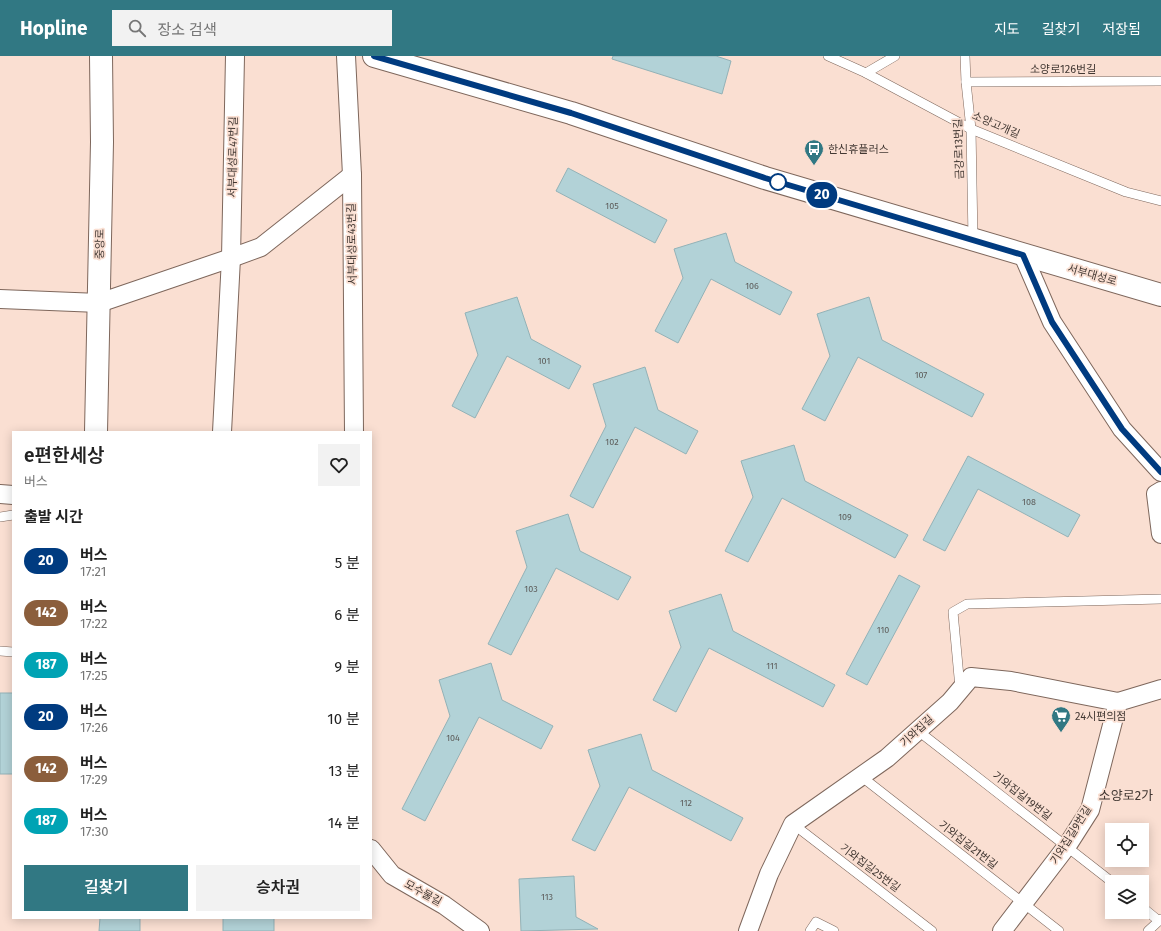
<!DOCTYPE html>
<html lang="ko">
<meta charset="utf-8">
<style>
body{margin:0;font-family:"Fira Sans","Noto Sans KR",sans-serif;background:#f2f2f2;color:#222;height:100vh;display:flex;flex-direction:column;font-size:15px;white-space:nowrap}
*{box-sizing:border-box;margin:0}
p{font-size:13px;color:#767676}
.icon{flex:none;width:22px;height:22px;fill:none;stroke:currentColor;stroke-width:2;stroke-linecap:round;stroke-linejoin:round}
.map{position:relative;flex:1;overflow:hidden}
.drawer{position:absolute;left:12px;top:375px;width:360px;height:488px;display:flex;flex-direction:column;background:#fff;border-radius:0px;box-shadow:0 2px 10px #0003}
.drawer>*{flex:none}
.badge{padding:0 8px;border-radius:13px;font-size:14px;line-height:26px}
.fabs{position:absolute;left:1105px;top:767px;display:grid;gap:8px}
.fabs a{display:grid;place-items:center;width:44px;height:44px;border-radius:0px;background:#fff;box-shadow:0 2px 10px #0003;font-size:20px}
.map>.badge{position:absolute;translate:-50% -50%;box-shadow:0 0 0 2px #fff}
h2{padding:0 12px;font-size:15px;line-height:36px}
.round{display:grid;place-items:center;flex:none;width:42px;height:42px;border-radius:0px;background:#f2f2f2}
.summary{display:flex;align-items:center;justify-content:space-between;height:68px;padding:0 12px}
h1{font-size:19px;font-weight:600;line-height:30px}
.cta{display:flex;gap:8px;margin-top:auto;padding:8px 12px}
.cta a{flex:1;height:46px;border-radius:0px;background:#317883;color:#fff;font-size:16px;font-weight:600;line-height:46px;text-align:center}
.cta a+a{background:#f2f2f2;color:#222}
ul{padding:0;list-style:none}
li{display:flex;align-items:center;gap:12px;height:52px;padding:0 12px}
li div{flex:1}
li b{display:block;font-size:15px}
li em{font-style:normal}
li .badge{min-width:44px;font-weight:700;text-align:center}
header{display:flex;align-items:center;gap:24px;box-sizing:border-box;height:56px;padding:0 20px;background:#317883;color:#fff}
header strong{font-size:19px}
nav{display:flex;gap:22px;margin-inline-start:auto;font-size:14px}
.search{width:280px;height:36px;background:#f2f2f2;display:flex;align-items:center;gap:10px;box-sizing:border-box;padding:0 14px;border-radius:0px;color:#767676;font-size:15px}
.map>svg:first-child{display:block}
</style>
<header>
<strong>Hopline</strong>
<div class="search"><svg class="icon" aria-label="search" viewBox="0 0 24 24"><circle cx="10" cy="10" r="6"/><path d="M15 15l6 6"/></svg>장소 검색</div>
<nav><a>지도</a><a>길찾기</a><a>저장됨</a></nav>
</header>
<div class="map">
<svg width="1161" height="875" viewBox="0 0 1161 875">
<rect width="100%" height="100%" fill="#fadfd2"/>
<!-- building -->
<g fill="#b2d2d7" stroke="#93b2b7">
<path d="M613 0H716L731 5 722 38 612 3Z"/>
<path d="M568 112 667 164 655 187 556 135Z"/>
<path d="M726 177 735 206 792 236 780 259 711 223 678 287 655 275 683 222 674 193Z"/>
<path d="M517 241 531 283 581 310 569 333 507 300 475 362 452 350 478 299 465 257Z"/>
<path d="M869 241 882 284 984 338 972 361 858 301 825 365 802 353 830 300 817 258Z"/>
<path d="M645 311 658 354 698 375 686 398 635 371 593 452 570 440 606 370 593 328Z"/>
<path d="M794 389 805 425 908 479 895 502 782 442 748 506 725 495 753 441 741 405Z"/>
<path d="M968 400 1080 459 1068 481 978 433 945 495 923 484Z"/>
<path d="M568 458 580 495 631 521 618 544 556 512 511 599 488 588 527 511 516 475Z"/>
<path d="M899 519 920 530 867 629 846 618Z"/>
<path d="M721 538 733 575 835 629 823 651 709 592 676 656 653 644 681 591 669 555Z"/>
<path d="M491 607 502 644 553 670 541 693 479 661 425 765 402 753 450 660 439 624Z"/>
<rect x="0" y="637" width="13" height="81"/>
<path d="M641 678 652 714 743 762 731 785 629 731 595 795 572 784 600 730 588 694Z"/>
<path d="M574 820 576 861 598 873 521 875 519 823Z"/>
<path d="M100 862H140V875H99Z"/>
<rect x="223" y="862" width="51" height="13"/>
</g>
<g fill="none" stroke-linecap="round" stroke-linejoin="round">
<defs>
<g id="service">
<path d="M828 0 866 17 971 73 1126 136 1161 145"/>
<path d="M965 0 966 26 971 73 973 183"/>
<path d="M866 17 895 0"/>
<path d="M966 26 1161 25"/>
<path d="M0 461 13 459"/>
<path d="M0 595 13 596"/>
<path d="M960 632 953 556 967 548 1161 543"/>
<path d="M917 674 1112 826"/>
<path d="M862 721 1059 875"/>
<path d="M793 768 932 875"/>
<path d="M1142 851 1159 865"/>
<path d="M810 875 816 866 834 875"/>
<path d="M1148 875 1161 863"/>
</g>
<g id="minor">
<path d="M346 0 352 119 354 376"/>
<path d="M1023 199 1052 266 1122 373 1161 416"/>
<path d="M0 243 99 247 231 202 261 191 352 119"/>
<path d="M222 376 231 202 235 0"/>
<path d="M1161 435 1156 438 1161 478"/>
<path d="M0 438 13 439"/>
<path d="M371 793 392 819 444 849 480 875"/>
<path d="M748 875 769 818 793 768 887 702 950 646 971 621 1011 625 1118 646 1161 633"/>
<path d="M1002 875 1067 790 1090 754 1118 646"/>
</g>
<g id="tertiary">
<path d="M374 0 571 57 765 122 1161 239"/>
<path d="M96 376 102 86 101 0"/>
</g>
</defs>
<!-- service casing -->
<use href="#service" stroke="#7e675c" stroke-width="10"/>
<!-- minor casing -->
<use href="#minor" stroke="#7e675c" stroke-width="20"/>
<!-- tertiary casing -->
<use href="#tertiary" stroke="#7e675c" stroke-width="24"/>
<!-- service -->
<use href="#service" stroke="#fff" stroke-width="9"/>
<!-- minor -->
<use href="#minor" stroke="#fff" stroke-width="18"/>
<!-- tertiary -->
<use href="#tertiary" stroke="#fff" stroke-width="22"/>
</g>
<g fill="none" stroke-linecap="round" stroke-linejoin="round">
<defs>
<path id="line" d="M374 0 571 57 765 122 1023 199 1052 266 1122 373 1161 416"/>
</defs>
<!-- line casing -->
<use href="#line" stroke="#fff" stroke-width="9"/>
<!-- line -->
<use href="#line" stroke="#003b80" stroke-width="6"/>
</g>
<!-- icons -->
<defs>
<symbol id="bus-pin" viewBox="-11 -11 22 30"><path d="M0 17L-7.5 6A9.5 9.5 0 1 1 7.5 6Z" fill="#317883" stroke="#fadfd2"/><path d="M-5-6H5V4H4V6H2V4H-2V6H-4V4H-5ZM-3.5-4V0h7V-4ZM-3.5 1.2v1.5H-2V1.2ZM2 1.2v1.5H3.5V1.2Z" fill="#fff"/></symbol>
<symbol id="supermarket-pin" viewBox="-11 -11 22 30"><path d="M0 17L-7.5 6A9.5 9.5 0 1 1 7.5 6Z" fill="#317883" stroke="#fadfd2"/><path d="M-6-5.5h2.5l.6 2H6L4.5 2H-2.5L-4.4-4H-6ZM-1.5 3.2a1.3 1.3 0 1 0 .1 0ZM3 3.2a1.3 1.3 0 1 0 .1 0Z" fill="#fff"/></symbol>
</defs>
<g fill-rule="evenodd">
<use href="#bus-pin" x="803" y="82" width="22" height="30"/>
<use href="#supermarket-pin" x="1050" y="649" width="22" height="30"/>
</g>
<!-- markers -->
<circle fill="#fff" stroke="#003b80" stroke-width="2" cx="778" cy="126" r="8"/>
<g text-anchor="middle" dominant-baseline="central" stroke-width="3.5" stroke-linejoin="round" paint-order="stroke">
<!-- number labels -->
<g font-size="9" fill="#5e5e5c">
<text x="612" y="150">105</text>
<text x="752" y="230">106</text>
<text x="544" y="305">101</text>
<text x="921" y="319">107</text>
<text x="612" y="386">102</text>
<text x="1029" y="446">108</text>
<text x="845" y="461">109</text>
<text x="531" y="533">103</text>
<text x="883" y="574">110</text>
<text x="772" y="610">111</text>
<text x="453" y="682">104</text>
<text x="686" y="747">112</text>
<text x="547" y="841">113</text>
</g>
<!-- street labels -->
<g font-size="11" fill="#423833" stroke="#fadfd2">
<text x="1063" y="13">소양로126번길</text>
<text transform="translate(996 69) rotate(23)">소양고개길</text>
<text transform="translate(959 93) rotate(-92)">금강로13번길</text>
<text transform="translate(233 101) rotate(-89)">서부대성로47번길</text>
<text transform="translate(100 188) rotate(-89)">중앙로</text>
<text transform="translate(352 188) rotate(-91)">서부대성로43번길</text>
<text transform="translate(1092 219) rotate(16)">서부대성로</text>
<text transform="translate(917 675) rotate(-42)">기와집길</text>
<text transform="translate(1022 740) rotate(38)">기와집길19번길</text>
<text transform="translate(1071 779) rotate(-58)">기와집길9번길</text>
<text transform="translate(968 789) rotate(38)">기와집길21번길</text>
<text transform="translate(870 812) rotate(37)">기와집길25번길</text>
<text transform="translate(423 837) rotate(29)">모수물길</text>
</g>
<!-- poi labels -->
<g font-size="11" fill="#423833" stroke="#fadfd2" text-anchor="start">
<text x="828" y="93">한신휴플러스</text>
<text x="1075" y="660">24시편의점</text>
</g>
<!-- quarter labels -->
<g font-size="13" fill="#423833" stroke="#fadfd2">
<text x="1126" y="739">소양로2가</text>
</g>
</g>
</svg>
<div class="fabs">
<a><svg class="icon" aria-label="locate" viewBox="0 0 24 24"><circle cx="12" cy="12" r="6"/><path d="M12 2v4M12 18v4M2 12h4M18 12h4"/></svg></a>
<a><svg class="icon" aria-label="layers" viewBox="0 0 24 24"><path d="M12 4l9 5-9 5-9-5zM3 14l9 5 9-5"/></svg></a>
</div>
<b class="badge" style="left:822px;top:139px;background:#003b80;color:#fff">20</b>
<section class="drawer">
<div class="summary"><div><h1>e편한세상</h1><p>버스</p></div><a class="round"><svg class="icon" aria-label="heart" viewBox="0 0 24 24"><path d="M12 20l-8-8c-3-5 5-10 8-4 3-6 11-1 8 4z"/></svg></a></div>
<h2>출발 시간</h2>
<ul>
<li><span class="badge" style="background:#003b80;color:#fff">20</span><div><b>버스</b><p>17:21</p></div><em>5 분</em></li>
<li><span class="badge" style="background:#8b5e3c;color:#fff">142</span><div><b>버스</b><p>17:22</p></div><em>6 분</em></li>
<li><span class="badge" style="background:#00a3b4;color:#fff">187</span><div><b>버스</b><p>17:25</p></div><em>9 분</em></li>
<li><span class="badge" style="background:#003b80;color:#fff">20</span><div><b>버스</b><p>17:26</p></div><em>10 분</em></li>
<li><span class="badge" style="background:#8b5e3c;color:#fff">142</span><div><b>버스</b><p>17:29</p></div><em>13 분</em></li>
<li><span class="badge" style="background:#00a3b4;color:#fff">187</span><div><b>버스</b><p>17:30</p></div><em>14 분</em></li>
</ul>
<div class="cta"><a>길찾기</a><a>승차권</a></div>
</section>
</div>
